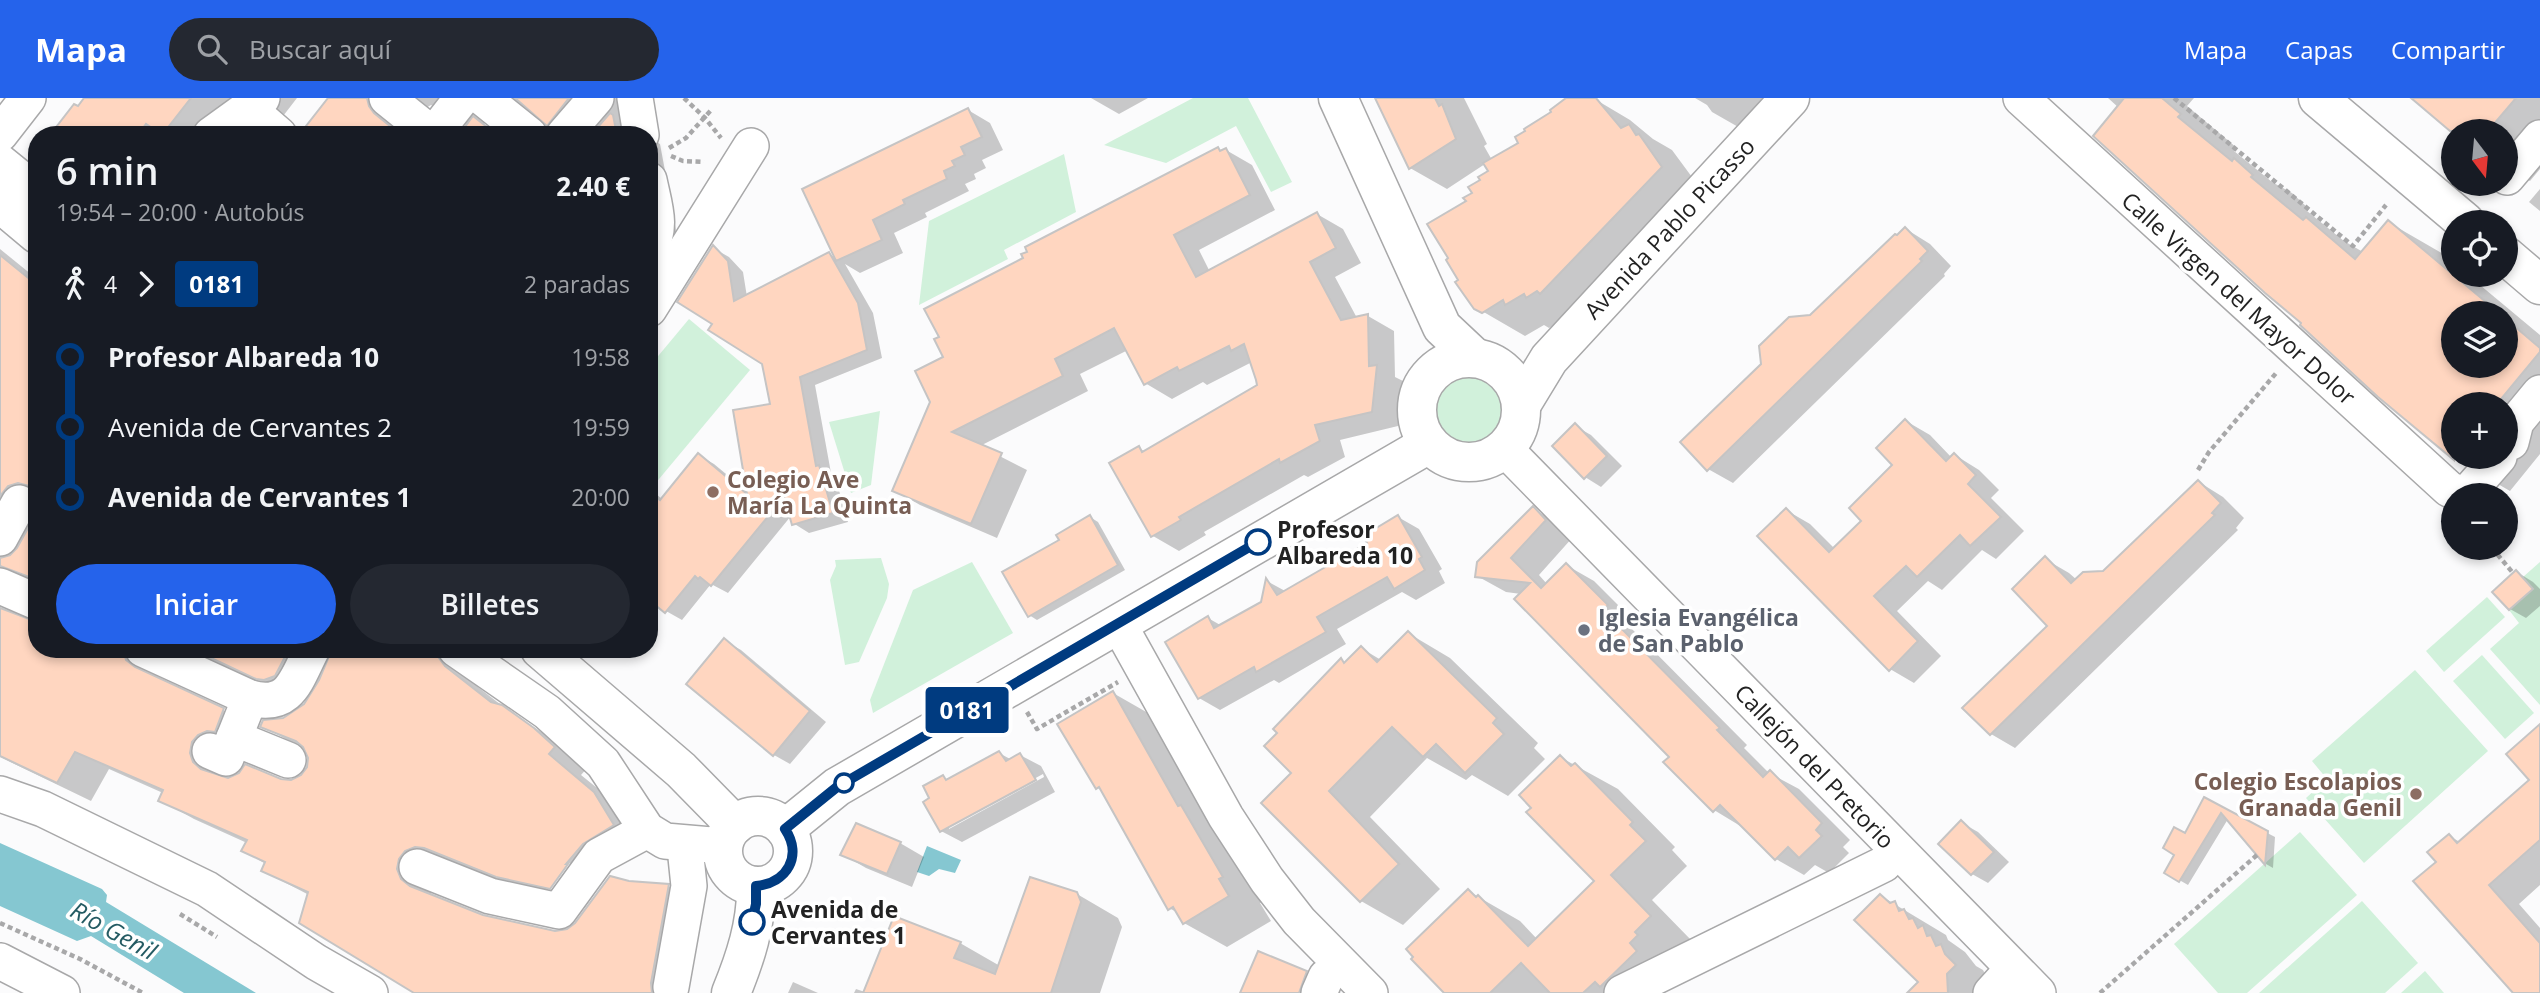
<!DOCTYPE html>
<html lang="es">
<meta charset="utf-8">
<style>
body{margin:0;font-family:"Open Sans",sans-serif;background:#242831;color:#f1f3f6;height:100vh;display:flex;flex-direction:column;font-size:26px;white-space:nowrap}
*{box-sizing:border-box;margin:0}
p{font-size:23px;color:#9ea1a6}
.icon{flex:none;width:38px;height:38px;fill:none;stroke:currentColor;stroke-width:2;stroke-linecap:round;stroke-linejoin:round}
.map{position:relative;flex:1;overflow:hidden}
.panel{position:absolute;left:28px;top:28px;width:630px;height:532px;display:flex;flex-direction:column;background:#171b24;border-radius:28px;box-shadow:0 4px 10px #0003}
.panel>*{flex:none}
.badge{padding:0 14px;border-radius:5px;font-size:24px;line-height:46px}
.needle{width:46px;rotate:164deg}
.tools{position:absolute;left:2441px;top:21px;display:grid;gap:14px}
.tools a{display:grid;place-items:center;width:77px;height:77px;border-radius:50%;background:#171b24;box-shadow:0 4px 10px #0003;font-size:35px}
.map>.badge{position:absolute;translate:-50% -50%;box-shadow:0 0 0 4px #fff}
.legs{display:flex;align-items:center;gap:10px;height:77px;padding:0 28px;font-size:23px}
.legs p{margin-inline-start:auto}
.summary{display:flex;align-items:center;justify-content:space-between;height:119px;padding:0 28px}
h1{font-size:38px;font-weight:600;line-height:52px}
.primary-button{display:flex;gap:14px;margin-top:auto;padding:14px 28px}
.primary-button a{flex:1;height:80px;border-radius:42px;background:#2563eb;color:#fff;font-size:28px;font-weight:600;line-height:80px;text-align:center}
.primary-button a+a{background:#242831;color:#f1f3f6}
ul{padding:0 28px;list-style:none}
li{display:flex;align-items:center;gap:24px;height:70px;font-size:26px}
li i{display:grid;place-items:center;width:10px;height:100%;margin:0 9px;background:currentColor}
li i::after{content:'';width:18px;height:18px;margin:-9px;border:5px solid;border-radius:50%;background:#171b24}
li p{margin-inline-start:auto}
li:first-child i{background:linear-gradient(#0000 50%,currentColor 0)}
li:last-child i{background:linear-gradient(currentColor 50%,#0000 0)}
header{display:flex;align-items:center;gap:42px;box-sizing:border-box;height:98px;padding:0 35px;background:#2563eb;color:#fff}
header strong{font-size:33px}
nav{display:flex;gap:38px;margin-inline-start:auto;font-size:24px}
.search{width:490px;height:63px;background:#242831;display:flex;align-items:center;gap:18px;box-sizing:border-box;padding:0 24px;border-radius:38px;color:#9ea1a6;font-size:26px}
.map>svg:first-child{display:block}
</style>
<header>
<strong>Mapa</strong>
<div class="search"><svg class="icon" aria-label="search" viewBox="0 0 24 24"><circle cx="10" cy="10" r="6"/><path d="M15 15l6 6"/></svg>Buscar aquí</div>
<nav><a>Mapa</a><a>Capas</a><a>Compartir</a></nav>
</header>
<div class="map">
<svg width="2540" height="895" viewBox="0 0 2540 895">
<rect width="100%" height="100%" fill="#fbfbfc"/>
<!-- green -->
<g fill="#d1f1db">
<path d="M1193 0H1248L1292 84 1271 94 1236 28 1166 65 1104 47Z"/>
<path d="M1064 56 1076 114 1004 152 1008 161 919 207 929 123Z"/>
<path d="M689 221 750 272 654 387 649 383V269Z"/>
<circle cx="1470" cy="312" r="39"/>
<path d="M880 313 871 387 851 395 829 324Z"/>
<path d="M881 460 889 486 887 500 859 564 845 567 830 482 836 468 835 462Z"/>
<path d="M972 464 1013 535 873 615 870 602 913 492Z"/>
<path d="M2540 464V607L2490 551 2519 525 2509 512 2533 491 2523 479Z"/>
<path d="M2487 499 2505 519 2444 574 2426 553Z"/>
<path d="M2482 557 2534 615 2505 641 2453 583Z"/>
<path d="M2415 572 2488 653 2364 765 2306 700 2327 681 2312 663Z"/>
<path d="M2300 734 2357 797 2247 895H2218L2174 846Z"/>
<path d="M2362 803 2418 865 2385 895H2259Z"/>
<path d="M2425 873 2444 895H2401Z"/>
</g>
<!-- water -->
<g fill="#85c7d1">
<path d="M0 745 102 791 107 797 106 804 256 895H184L91 838 77 843 0 808Z"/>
<path d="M927 748 961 762 955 775 939 771 929 778 917 774Z"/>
</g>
<!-- shadow -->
<g fill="#0003" fill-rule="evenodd">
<path d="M86 0H297L270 35 253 26 245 37H52Z"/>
<path d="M335 0H648L628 14 620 23 644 37H565L548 27 528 8 494 14 484 26 502 37H461L468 28 431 7 419 14 416 37H302Z"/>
<path d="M1091 0H1148L1119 16Z"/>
<path d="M1378 0H1464L1487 46 1484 48 1492 62 1521 46 1569 0H1593L1630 22 1653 41 1672 52 1703 94 1566 220 1549 230 1544 227 1525 238 1475 209 1461 183 1468 104 1490 74 1485 66 1447 91 1410 70Z"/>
<path d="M1695 0H1789L1754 38 1712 14 1707 7Z"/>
<path d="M2108 0H2194L2187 8 2237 50 2234 53 2272 84 2292 95 2309 111 2307 113 2344 143 2363 154 2388 124 2445 157 2454 164V177H2468L2540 237V356L2510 393 2453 360 2304 225 2119 10ZM2454 215H2506V268H2454ZM2454 306H2506V359H2454Z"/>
<path d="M2414 0H2540V71L2530 83 2506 69V33H2454Z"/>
<path d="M968 12 990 25 1003 52 982 62 986 70 974 76 976 81 965 86 969 93 925 115 927 119 894 135 903 155 860 175 845 166 873 215 882 260 815 287 831 375 835 378 848 424 809 435 793 425 791 418 728 495 711 486 682 522 666 513 649 500V390L662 401 698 357 714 366 749 395 772 308 764 265 714 225 713 150 729 159 743 174 747 199 829 156 838 161Z"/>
<path d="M649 40 660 46 677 137 649 168Z"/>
<path d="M1218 51 1223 54 1226 52 1252 67 1275 112 1199 152 1210 174 1317 116 1343 131 1361 165 1335 179 1357 220 1368 218 1394 233 1395 279 1403 283 1398 328 1340 342 1345 359 1308 379 1304 377 1204 434 1206 437 1179 453 1153 438 1111 366 1139 350 1145 354 1259 288 1252 264 1207 287 1203 284 1172 301 1145 285 1128 252 1080 276 1088 293 980 348 1027 372 997 440 920 407 894 392 932 304 946 260 1026 161Z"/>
<path d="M2540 91V113L2529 104Z"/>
<path d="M1906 131 1930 146 1951 168 1944 176 1945 178 1733 385 1708 371 1811 219Z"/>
<path d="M0 151 37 181V487L0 493Z"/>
<path d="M1906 323 1930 337 1952 360 1955 357 1979 372 1999 392 1991 400 2024 433 1996 461 1982 452 1942 492 1928 483 1897 513 1941 558 1914 585 1890 571 1786 412 1810 426 1835 451 1864 423 1895 367Z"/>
<path d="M1575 328 1591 337 1622 368 1601 389 1585 379Z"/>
<path d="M2199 384 2223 399 2244 420 2236 430 2238 432 2015 650 1991 636 2049 528 2045 461 2069 475 2077 482 2104 475Z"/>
<path d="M1533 411 1562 427 1573 439 1539 477 1547 486 1566 467 1594 483 1635 524 1630 529 1747 647 1744 650 1769 675 1799 691 1850 742 1843 749 1849 755 1829 775 1815 767 1804 777 1776 761 1742 729 1714 712 1671 659 1521 496 1506 494 1477 478Z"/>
<path d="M1090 419 1098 424 1125 472 1037 522 1029 517 1061 442Z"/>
<path d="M1398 419 1419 431 1442 471 1439 473 1445 485 1416 502 1402 494 1337 531 1346 546 1279 585 1274 582 1220 612 1199 600 1208 520 1222 528 1262 506 1267 483 1287 494 1369 445Z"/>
<path d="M2517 474 2533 484 2540 491V508L2526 520 2510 511Z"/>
<path d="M0 512 37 551H171L156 574 159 583 223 612 257 631 223 675 226 681 292 684 302 679 308 670 310 660 306 652 262 628 284 621 308 604 313 594 299 600 291 599 187 551H433L431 555 470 577 478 589 510 614 568 651 588 669 581 677 628 715 617 765 599 786 600 787 585 809 531 797 430 793 433 799 482 818 555 834 568 833 628 784 668 788 702 807 686 895H417L309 797 263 773 266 766 244 753 247 745 194 721 160 702 163 695 109 671 91 703 0 659ZM567 765H571L547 799 544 797Z"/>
<path d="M1408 535 1450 560 1538 645 1534 650 1545 661 1508 698 1472 677 1466 682 1427 660 1370 719 1440 791 1403 827 1361 803 1294 675 1341 562 1346 565 1361 550 1381 562Z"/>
<path d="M725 543 741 552 826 624 790 666 774 657Z"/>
<path d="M1113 595 1155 619 1265 803 1260 805 1271 823 1227 849 1184 825 1180 816 1169 810 1103 692 1097 690Z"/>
<path d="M2540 628V787L2519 806 2540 830V895H2515L2438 764 2449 738 2460 744 2531 682Z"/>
<path d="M999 655 1012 662 1020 657 1041 668 1055 694 962 744 941 733 943 679 950 683ZM1043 676 1044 679 949 731V727Z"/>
<path d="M1560 659 1618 691 1675 749 1672 752 1687 768 1652 802 1692 843 1661 895H1447L1468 793 1520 823 1537 841 1597 783Z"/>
<path d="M2204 702 2275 739 2273 770 2266 766 2228 721 2188 787 2167 775Z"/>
<path d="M1962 725 1978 734 2009 764 1988 785 1972 776Z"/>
<path d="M900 745 924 759 912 789 866 770 842 756Z"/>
<path d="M1077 796 1118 820 1122 829 1100 895H854L856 891 865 894 960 845 1000 868Z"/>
<path d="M1881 798 1946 837 1948 842 1965 854 1976 868 1983 872 1995 895H1909L1920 884Z"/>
<path d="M1306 875 1341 895H1243Z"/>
<path d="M793 884 818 895H788Z"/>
</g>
<!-- building -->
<g fill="#ffd6c0" stroke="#c5c4c4" stroke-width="2">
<path d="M84 0H191L162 37 146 26 138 37H50L74 6 78 8Z"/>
<path d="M328 0H367L369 8 374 15 401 37H299Z"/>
<path d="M515 0H569L547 28Z"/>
<path d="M1375 0H1435L1439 8 1442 6 1456 41 1409 71Z"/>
<path d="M1566 0H1596L1621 30 1629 26 1636 37 1639 36 1662 69 1540 196 1537 193 1526 200 1524 196 1505 207 1503 202 1482 215 1474 211 1455 184 1458 182 1446 162 1448 160 1427 126 1466 103 1463 100 1472 95 1468 89 1480 82 1478 79 1488 73 1483 65 1518 45 1515 39 1525 33 1524 31 1551 14 1550 12Z"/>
<path d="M2124 0H2162L2181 16 2178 19 2232 63 2234 60 2253 77 2251 79 2303 122 2306 119 2355 161 2388 122 2499 215H2454V268H2506V221L2540 250V254L2497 306H2454V362L2378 299 2300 227 2301 225 2265 195 2093 38Z"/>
<path d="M2411 0H2516L2488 33H2450Z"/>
<path d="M968 10 982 39 961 49 965 57 952 63 955 68 944 73 947 81 903 102 905 106 873 122 882 142 836 163 802 91Z"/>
<path d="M610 15 613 17 617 37H591Z"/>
<path d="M473 18 497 37H459Z"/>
<path d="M1218 49 1220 53 1226 50 1250 97 1174 137 1196 179 1317 114 1336 150 1310 164 1341 222 1368 216 1369 268 1377 267 1372 314 1315 327 1320 343 1280 365 1279 361 1179 419 1181 422 1151 439 1109 365 1139 348 1142 354 1257 287 1256 282 1244 246 1231 253 1229 248 1179 273 1177 269 1144 287 1114 230 1055 261 1063 278 952 334 1002 355 971 426 892 393 930 304 915 273 943 259 934 241 939 239 924 211 1023 160 1021 156 1027 154 1025 149Z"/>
<path d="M1905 129 1928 153 1920 161 1922 163 1707 373 1680 344 1761 266 1759 248 1789 219 1810 217 1895 136 1897 137Z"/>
<path d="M713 147 728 163 734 203 829 154 858 205 867 252 800 279 816 368 819 367 833 415 792 427 784 399 711 488 700 479 698 481 695 478 665 515 649 502V393L660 402 698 355 747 396 733 312 770 306 762 266 708 232 712 226 677 204Z"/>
<path d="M0 157 37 187V396L29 388 18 385 8 388 0 398Z"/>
<path d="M1905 321 1946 363 1954 355 1976 377 1968 386 2001 419 1970 448 1960 437 1917 479 1906 468 1874 498 1918 543 1889 573 1757 438 1786 410 1829 454 1861 423 1849 410 1892 367 1876 350Z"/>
<path d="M1575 325 1607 358 1584 381 1552 348Z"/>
<path d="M2198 382 2221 405 2212 415 2215 417 1990 637 1962 610 2047 528 2012 491 2045 458 2071 485 2083 474 2103 473Z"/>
<path d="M1533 408 1546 422 1511 460 1541 490 1566 465 1608 507 1603 512 1720 630 1717 632 1763 679 1770 672 1822 725 1816 732 1822 738 1799 760 1788 749 1775 762 1720 707 1713 714 1663 664 1669 659 1514 501 1530 485 1475 479 1477 464Z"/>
<path d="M37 414V482L0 468V460L10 457 17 450Z"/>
<path d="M1090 417 1118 467 1028 519 1002 474 1059 442 1056 437Z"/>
<path d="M1398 417 1422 459 1419 461 1425 472 1394 491 1387 479 1317 519 1326 534 1256 574 1254 569 1198 601 1165 544 1208 518 1214 530 1261 504 1266 480 1277 497 1367 445 1363 438Z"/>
<path d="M2516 472 2533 491 2509 512 2492 494Z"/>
<path d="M0 510 37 524V551H123L126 562 135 569 224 610 215 634 207 633 198 637 192 644 190 655 193 664 201 671 228 680 239 675 245 666 281 681 291 682 301 677 307 669 308 660 303 649 296 643 260 629 263 622 283 620 304 606 319 582 332 551H428L436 556 445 568 491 604 502 607 534 630 555 649 549 656 594 694 614 727 583 746 566 766H568L550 791 496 779 424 750 415 749 405 753 399 761 397 771 401 781 410 788 483 817 555 833 567 831 575 825 610 778 629 783 669 786 651 885 652 895H414L299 825 308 794 261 773 265 764 241 753 247 742 158 703 163 692 75 654 57 685 0 658Z"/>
<path d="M1408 533 1497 620 1493 625 1504 636 1465 675 1436 646 1423 659 1392 629 1329 693 1399 766 1360 804 1261 705 1291 675 1264 648 1277 635 1273 631 1341 560 1344 565 1361 548 1377 564Z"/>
<path d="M724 540 810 613 773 658 686 586Z"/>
<path d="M192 551H289L275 578 264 582 256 581Z"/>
<path d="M1113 593 1178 708 1181 707 1223 779 1219 781 1229 798 1183 826 1173 809 1168 812 1099 689 1096 691 1057 626Z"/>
<path d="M2540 626V742L2489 787 2540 845V895H2513L2413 783 2436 764 2427 754 2449 736 2457 745 2529 682 2506 656Z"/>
<path d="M999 653 1006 663 1020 655 1036 682 940 734 923 704 929 700 923 688 943 677 946 682Z"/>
<path d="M1560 657 1571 668 1575 665 1633 724 1630 727 1646 743 1611 777 1651 818 1635 834 1638 837 1630 845 1637 853 1600 889 1595 884 1583 895H1550L1521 865 1490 895H1444L1411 861 1413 859 1406 851 1468 791 1476 799 1478 797 1528 848 1594 783 1526 714 1531 710 1519 697Z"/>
<path d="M2204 699 2268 733 2265 767 2221 715 2179 784 2164 775 2174 757 2163 750 2174 729 2185 735Z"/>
<path d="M1961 722 1994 754 1971 777 1938 746Z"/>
<path d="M856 725 901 744 887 776 840 757Z"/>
<path d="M1030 779 1077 794 1081 804 1051 895H863L894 818 961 844 954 860 995 876Z"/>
<path d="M1880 796 1890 805 1895 803 1899 813 1904 811 1909 821 1913 820 1918 830 1923 827 1927 838 1931 837 1936 848 1941 846 1945 856 1956 867 1947 876 1948 895H1907L1918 884 1854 822Z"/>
<path d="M1258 853 1307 873 1299 895H1240Z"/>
</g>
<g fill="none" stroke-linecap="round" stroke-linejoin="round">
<defs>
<g id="minor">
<path d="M387 0 433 37 462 0"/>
<path d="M483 0 529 37"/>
<path d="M635 0 641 37"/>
<path d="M2021 0 2449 391 2460 396 2471 391 2499 359"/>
<path d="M248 10 279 37"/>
<path d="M0 36 28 0"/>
<path d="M211 37 262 0"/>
<path d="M564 37 596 0"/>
<path d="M0 64 37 94"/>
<path d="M2507 79 2540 40"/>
<path d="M649 82C654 107 663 129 649 152"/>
<path d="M649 211 751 48"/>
<path d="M2511 344 2516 324 2540 295"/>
<path d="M1505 351 2038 895"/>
<path d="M0 440 19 405"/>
<path d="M0 488 37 504"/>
<path d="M1118 525 1226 719 1267 782 1299 823 1370 895"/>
<path d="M143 551 250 600C291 611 296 581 312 551"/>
<path d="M456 551 547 614 603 665 647 732 665 743 723 748"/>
<path d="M234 640 288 662"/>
<path d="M210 653 226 660 250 600"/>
<path d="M0 696 43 711 207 791 316 864 370 895"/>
<path d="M417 769 490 798 559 813 599 758 647 732"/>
<path d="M0 863 62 895"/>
<path d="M671 889 689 788 686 759"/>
<path d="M1319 895 1326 879"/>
<path d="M1622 895 1884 766"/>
<path d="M1991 895 2013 871"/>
</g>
<g id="major">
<path d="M1338 0 1442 229 1475 260"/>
<path d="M2318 0 2465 124"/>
<path d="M0 105 37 136"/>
<path d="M2506 158 2540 187"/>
<circle cx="1469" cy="312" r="52"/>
<path d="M1521 307 1549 261 1790 0"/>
<path d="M540 551 681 672 735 727"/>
<circle cx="758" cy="753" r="35"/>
<path d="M785 731 837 689 1427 347"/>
<path d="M731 895C745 861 757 825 756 788"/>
</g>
</defs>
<!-- minor casing -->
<use href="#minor" stroke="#a8a8a9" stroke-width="38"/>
<!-- major casing -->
<use href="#major" stroke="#a8a8a9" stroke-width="41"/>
<!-- path -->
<g stroke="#a8a8a9" stroke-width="4.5" stroke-dasharray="5 3.5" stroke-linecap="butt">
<path d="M684 0 705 20 721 40"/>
<path d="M2174 0 2353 148 2386 107"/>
<path d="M669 50 686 40 712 11"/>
<path d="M671 58 683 63 704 64"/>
<path d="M2198 372 2209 354 2277 274"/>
<path d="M2492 450 2513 475"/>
<path d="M1027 614 1037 631 1118 584"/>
<path d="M180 816 217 839"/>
<path d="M0 825 80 861 143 895"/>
<path d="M2100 895 2257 757"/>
</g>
<!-- minor -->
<use href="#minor" stroke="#fff" stroke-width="35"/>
<!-- major -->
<use href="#major" stroke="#fff" stroke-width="38"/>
</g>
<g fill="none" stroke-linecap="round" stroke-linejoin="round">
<defs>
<path id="line-1" d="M752 824 756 806V788C787 785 803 758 785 731L837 689 1258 444"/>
</defs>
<!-- line-1 casing -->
<use href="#line-1" stroke="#fff" stroke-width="16"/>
<!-- line-1 -->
<use href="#line-1" stroke="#003b80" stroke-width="10"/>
</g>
<!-- markers -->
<g fill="#8d6e63" stroke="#fff" stroke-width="2.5">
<circle cx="713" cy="394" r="7"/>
<circle cx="2416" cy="696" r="7"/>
</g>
<g fill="#fff" stroke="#003b80" stroke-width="3.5">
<circle cx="1258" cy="444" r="12"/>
<circle cx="844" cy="685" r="9"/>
<circle cx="752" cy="824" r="12"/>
</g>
<circle fill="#6b7280" stroke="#fff" stroke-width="2.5" cx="1584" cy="532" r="7"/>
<g text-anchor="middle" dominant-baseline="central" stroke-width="7" stroke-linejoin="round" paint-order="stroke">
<!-- street labels -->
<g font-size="23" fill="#222" stroke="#fff">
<text transform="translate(1669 130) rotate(-47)">Avenida Pablo Picasso</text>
<text transform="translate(2239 200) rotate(42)">Calle Virgen del Mayor Dolor</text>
<text transform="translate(1815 668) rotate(46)">Callejón del Pretorio</text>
</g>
<!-- education labels -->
<g font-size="23" font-weight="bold" fill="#785e54" stroke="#fff" text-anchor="start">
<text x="727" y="381">Colegio Ave<tspan x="727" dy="26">María La Quinta</tspan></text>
<text x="2402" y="683" text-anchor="end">Colegio Escolapios<tspan x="2402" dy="26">Granada Genil</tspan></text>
</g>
<!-- stop labels -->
<g font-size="23" font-weight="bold" fill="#222" stroke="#fff" text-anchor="start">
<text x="1277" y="431">Profesor<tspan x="1277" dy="26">Albareda 10</tspan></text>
<text x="771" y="811">Avenida de<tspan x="771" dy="26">Cervantes 1</tspan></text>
</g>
<!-- worship labels -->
<g font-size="23" font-weight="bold" fill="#5b616d" stroke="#fff" text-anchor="start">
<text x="1598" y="519">Iglesia Evangélica<tspan x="1598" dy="26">de San Pablo</tspan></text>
</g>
<!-- water labels -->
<g font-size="24" font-style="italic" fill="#245b63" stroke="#fff">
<text transform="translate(114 832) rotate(29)">Río Genil</text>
</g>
</g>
</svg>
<div class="tools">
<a><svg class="needle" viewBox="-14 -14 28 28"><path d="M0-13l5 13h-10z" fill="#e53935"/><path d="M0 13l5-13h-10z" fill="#9ea1a6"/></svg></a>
<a><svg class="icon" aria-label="locate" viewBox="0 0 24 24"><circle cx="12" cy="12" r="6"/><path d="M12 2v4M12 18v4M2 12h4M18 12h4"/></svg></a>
<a><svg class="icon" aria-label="layers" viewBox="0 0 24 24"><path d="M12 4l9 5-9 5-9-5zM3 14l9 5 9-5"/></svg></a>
<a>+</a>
<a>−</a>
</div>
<b class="badge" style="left:967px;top:612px;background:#003b80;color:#fff">0181</b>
<section class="panel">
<div class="summary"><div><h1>6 min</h1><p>19:54 – 20:00 · Autobús</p></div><b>2.40 €</b></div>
<div class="legs"><svg class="icon" aria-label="walk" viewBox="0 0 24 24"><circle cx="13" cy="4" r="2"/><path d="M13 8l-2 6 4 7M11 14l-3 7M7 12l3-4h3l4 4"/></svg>4<svg class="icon" aria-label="forward" viewBox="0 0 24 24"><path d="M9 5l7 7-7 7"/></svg><b class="badge" style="background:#003b80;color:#fff">0181</b><p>2 paradas</p></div>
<ul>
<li><i style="color:#003b80"></i><b>Profesor Albareda 10</b><p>19:58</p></li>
<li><i style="color:#003b80"></i><span>Avenida de Cervantes 2</span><p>19:59</p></li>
<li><i style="color:#003b80"></i><b>Avenida de Cervantes 1</b><p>20:00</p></li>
</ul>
<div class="primary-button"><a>Iniciar</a><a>Billetes</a></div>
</section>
</div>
